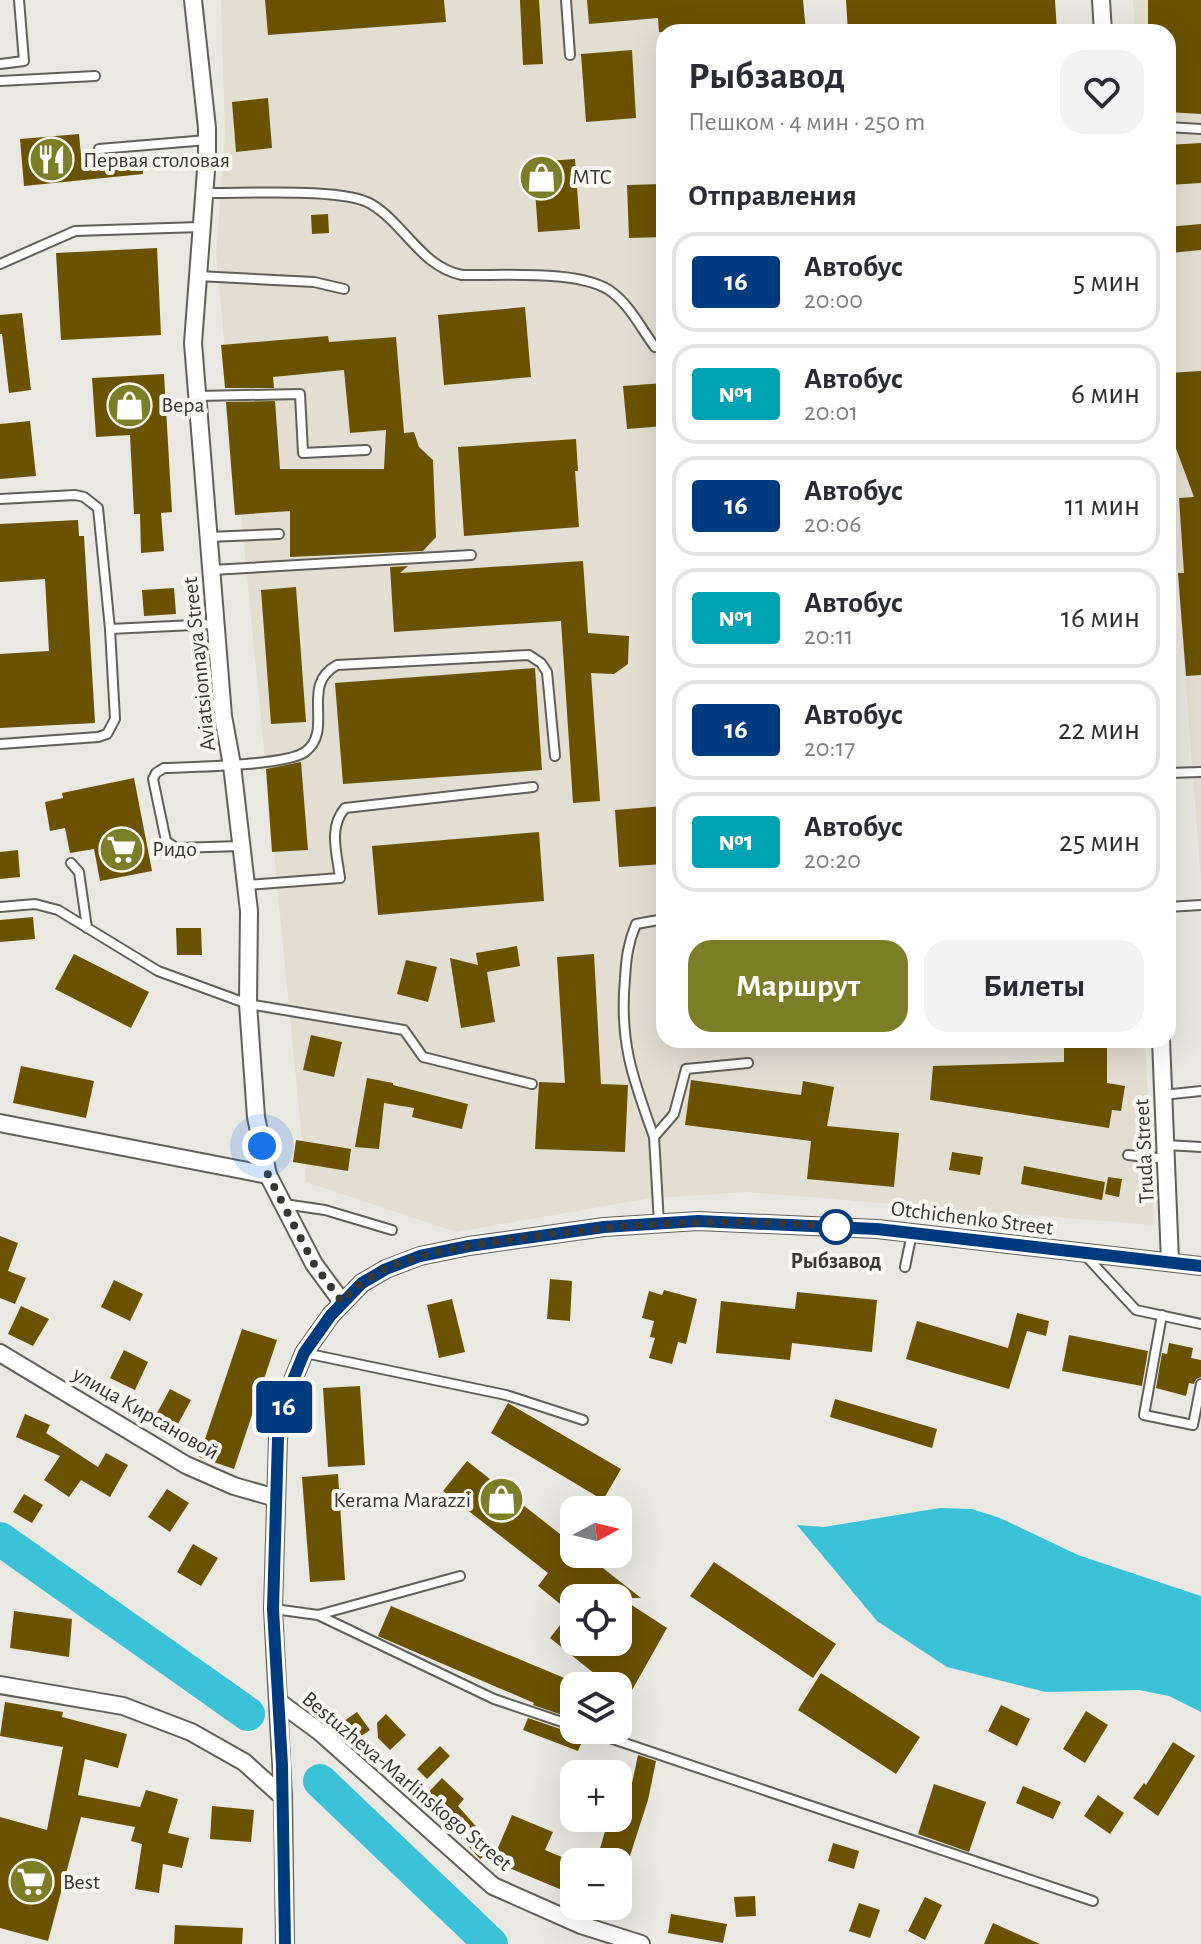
<!DOCTYPE html>
<html lang="ru">
<meta charset="utf-8">
<style>
body{margin:0;font-family:"Alegreya Sans",sans-serif;background:#f2f2f3;color:#2b2b33;height:100vh;display:flex;flex-direction:column;font-size:30px;white-space:nowrap}
*{box-sizing:border-box;margin:0}
p{font-size:26px;color:#7c7c81}
.icon{flex:none;width:44px;height:44px;fill:none;stroke:currentColor;stroke-width:2;stroke-linecap:round;stroke-linejoin:round}
.map{position:relative;flex:1;overflow:hidden}
.sheet{position:absolute;left:656px;top:24px;width:520px;height:1024px;display:flex;flex-direction:column;background:#fff;border-radius:24px;box-shadow:0 8px 32px #0002}
.sheet>*{flex:none}
.badge{padding:0 16px;border-radius:6px;font-size:28px;line-height:52px}
.needle{width:52px;rotate:83deg}
.controls{position:absolute;left:560px;top:1496px;display:grid;gap:16px}
.controls a{display:grid;place-items:center;width:72px;height:72px;border-radius:16px;background:#fff;box-shadow:0 8px 32px #0002;font-size:40px}
.you{position:absolute;width:40px;height:40px;margin:-20px;border:6px solid #fff;border-radius:50%;background:#1a73e8;box-shadow:0 0 0 12px #1a73e833}
.map>.badge{position:absolute;translate:-50% -50%;box-shadow:0 0 0 4px #fff}
h2{padding:0 32px;font-size:30px;line-height:72px}
.round{display:grid;place-items:center;flex:none;width:84px;height:84px;border-radius:24px;background:#f2f2f3}
.head{display:flex;align-items:center;justify-content:space-between;height:136px;padding:0 32px}
h1{font-size:38px;font-weight:600;line-height:60px}
.action{display:flex;gap:16px;margin-top:auto;padding:16px 32px}
.action a{flex:1;height:92px;border-radius:24px;background:#7b7e27;color:#fff;font-size:32px;font-weight:600;line-height:92px;text-align:center}
.action a+a{background:#f2f2f3;color:#2b2b33}
ul{padding:0;list-style:none}
li{display:flex;align-items:center;gap:24px;height:100px;margin:0 16px 12px;padding:0 16px;border:4px solid #e1e1e2;border-radius:24px}
li div{flex:1}
li b{display:block;font-size:30px}
li em{font-style:normal}
li .badge{min-width:88px;font-weight:700;text-align:center}
.map>svg:first-child{display:block}
</style>
<div class="map">
<svg width="1201" height="1944" viewBox="0 0 1201 1944">
<rect width="100%" height="100%" fill="#eae8e3"/>
<!-- built -->
<g fill="#e3ded2">
<path d="M221 0H693L664 32V1040H1145L1154 1225 745 1192 645 1199 456 1232 306 1182 216 256 225 132Z"/>
<path d="M1133 0H1201V880L1168 455V32H1135Z"/>
</g>
<!-- water -->
<path fill="#3bc2d9" d="M940 1508 972 1509 1000 1518 1078 1555 1201 1596V1712L1169 1696 1139 1690 1046 1692 947 1667 877 1621 797 1525 824 1527Z"/>
<g fill="none" stroke-linecap="round" stroke-linejoin="round">
<!-- river -->
<g stroke="#3bc2d9" stroke-width="34">
<path d="M0 1539 248 1714"/>
<path d="M320 1781 491 1944"/>
</g>
</g>
<!-- building -->
<g fill="#6a5200" fill-rule="evenodd">
<path d="M265 0H444L446 22 268 35Z"/>
<path d="M520 0H539L543 64 523 65Z"/>
<path d="M587 0H803L806 32H659L658 18 589 24Z"/>
<path d="M846 0H1055L1057 32H848Z"/>
<path d="M1148 0H1201V114L1168 112V32H1148Z"/>
<path d="M632 50 636 118 586 122 581 54Z"/>
<path d="M268 98 272 148 236 152 232 102Z"/>
<path d="M79 134 82 166 142 160 143 174 24 186 20 139Z"/>
<path d="M1201 143V183L1168 185V145Z"/>
<path d="M575 159 580 229 538 232 533 162Z"/>
<path d="M664 184V237L629 238 627 185Z"/>
<path d="M328 214 329 233 312 234 311 215Z"/>
<path d="M1201 224V250L1170 253 1168 227Z"/>
<path d="M157 248 161 335 61 340 56 253Z"/>
<path d="M525 307 531 377 444 385 438 315Z"/>
<path d="M22 313 31 390 9 393 2 334H0V315Z"/>
<path d="M328 336 329 342 396 337 404 433 414 432 419 447 433 460 436 537 423 551 290 557V511L235 515 226 402 275 401 280 469H384L386 430 350 433 344 370 273 377 274 388H225L221 345Z"/>
<path d="M1201 371V675L1186 676 1178 573H1184L1179 498 1194 497 1168 427V373Z"/>
<path d="M164 374 172 512 161 513 164 551 141 553 140 514H134L130 435 96 437 92 378Z"/>
<path d="M664 383V426L627 429 623 386Z"/>
<path d="M30 421 36 476 0 479V424Z"/>
<path d="M576 439 578 471H575L579 527 464 536 458 447Z"/>
<path d="M78 520 79 536H84L95 723 0 728V654L49 651 45 579 0 582V524Z"/>
<path d="M583 561 588 633 629 636 628 664 614 674 591 673 600 801 573 803 561 621 394 632 390 567 408 566 400 573Z"/>
<path d="M296 587 306 722 271 724 261 590Z"/>
<path d="M174 588 176 614 144 616 142 590Z"/>
<path d="M535 668 542 770 343 784 335 683Z"/>
<path d="M301 762 308 850 272 852 266 769Z"/>
<path d="M134 778 152 871 100 881 94 849 70 853 65 828 50 831 45 802 63 798 62 793Z"/>
<path d="M664 806V864L619 867 615 810Z"/>
<path d="M539 832 544 901 378 915 372 846Z"/>
<path d="M18 850 20 877 0 879V852Z"/>
<path d="M33 917 35 939 0 942V920Z"/>
<path d="M176 928H201L202 955H177Z"/>
<path d="M517 946 520 966 487 972 495 1022 461 1028 450 958 478 965 476 953Z"/>
<path d="M74 954 149 992 131 1028 55 989Z"/>
<path d="M594 954 601 1084 628 1085 625 1152 535 1149 539 1082 565 1083 557 957Z"/>
<path d="M406 960 437 967 428 1002 397 994Z"/>
<path d="M311 1035 342 1042 334 1077 303 1070Z"/>
<path d="M1107 1044V1083L1125 1086 1121 1111 1112 1110 1109 1128 930 1100 933 1066 1064 1062V1045Z"/>
<path d="M21 1066 94 1081 86 1118 13 1103Z"/>
<path d="M367 1078 393 1083V1085L468 1104 462 1129 412 1117 414 1108 384 1103 379 1149 355 1147Z"/>
<path d="M691 1080 801 1095 803 1081 834 1087 827 1126 899 1133 894 1187 807 1179 811 1141 685 1125Z"/>
<path d="M296 1140 351 1149 348 1171 293 1162Z"/>
<path d="M952 1152 983 1157 980 1175 949 1170Z"/>
<path d="M1024 1166 1105 1182 1102 1200 1021 1184Z"/>
<path d="M1108 1177 1122 1179 1119 1197 1105 1194Z"/>
<path d="M0 1236 18 1243 8 1271 26 1278 15 1304 0 1298Z"/>
<path d="M550 1279 572 1281 570 1321 547 1319Z"/>
<path d="M114 1280 143 1294 130 1321 101 1307Z"/>
<path d="M664 1290 697 1299 686 1344 678 1342 672 1364 649 1358 655 1338 650 1337 654 1321 642 1318 649 1291 662 1295Z"/>
<path d="M797 1292 877 1300 872 1352 792 1343 790 1360 716 1353 721 1301 795 1309Z"/>
<path d="M452 1299 465 1352 439 1358 427 1305Z"/>
<path d="M21 1306 49 1319 33 1346 8 1334Z"/>
<path d="M1017 1313 1049 1321 1046 1336 1027 1331 1009 1389 906 1359 917 1321 1008 1348Z"/>
<path d="M242 1329 277 1340 234 1469 199 1457Z"/>
<path d="M1069 1335 1148 1351 1142 1386 1062 1371Z"/>
<path d="M1169 1343 1193 1348 1191 1358 1201 1360V1377L1196 1379 1194 1384 1189 1383 1186 1396 1156 1388 1162 1353 1167 1354Z"/>
<path d="M124 1350 148 1362 135 1390 110 1378Z"/>
<path d="M360 1386 365 1465 328 1467 323 1388Z"/>
<path d="M170 1389 191 1400 178 1424 157 1413Z"/>
<path d="M835 1399 937 1429 932 1448 830 1417Z"/>
<path d="M508 1403 621 1469 603 1500 491 1433Z"/>
<path d="M25 1414 50 1425 46 1433 98 1467 106 1453 128 1465 110 1497 81 1480 69 1497 44 1480 60 1456 16 1437Z"/>
<path d="M467 1461 574 1545V1554H585L641 1598H631L627 1602 667 1628 618 1715V1686H610L550 1638 570 1612 538 1586 548 1573 443 1491ZM574 1598H618V1642H574Z"/>
<path d="M338 1474 345 1580 310 1582 302 1477Z"/>
<path d="M167 1489 189 1503 170 1532 148 1517Z"/>
<path d="M24 1494 43 1505 32 1523 13 1512Z"/>
<path d="M193 1544 218 1558 201 1586 177 1572Z"/>
<path d="M714 1562 836 1644 813 1678 690 1596Z"/>
<path d="M391 1606 574 1682V1719L533 1705 534 1703 378 1636Z"/>
<path d="M14 1611 72 1619 69 1657 10 1648Z"/>
<path d="M821 1673 920 1737 896 1774 798 1710Z"/>
<path d="M5 1702 63 1712 62 1717 127 1734 118 1768 85 1759 78 1795 140 1807 146 1790 178 1799 168 1833 189 1838 182 1868 163 1864 159 1893 135 1889 142 1844 131 1841 135 1827 81 1817 48 1941 0 1928V1817L47 1830 63 1747 0 1736Z"/>
<path d="M1001 1705 1030 1719 1017 1746 988 1731Z"/>
<path d="M1086 1711 1108 1725 1085 1763 1063 1749Z"/>
<path d="M357 1712 370 1730 357 1739 344 1721Z"/>
<path d="M386 1714 406 1735 390 1750 378 1738 377 1723Z"/>
<path d="M528 1718 572 1733 579 1731 584 1737 578 1751 523 1730Z"/>
<path d="M1173 1742 1195 1756 1158 1816 1133 1798 1144 1783 1146 1785Z"/>
<path d="M440 1746 450 1756 427 1779 417 1769Z"/>
<path d="M638 1755 656 1761 648 1800 628 1862H596L609 1818H618V1814L625 1816Z"/>
<path d="M442 1778 464 1799 458 1806 497 1850 512 1815 553 1832 545 1850 574 1862 562 1890 483 1857 480 1859 424 1797Z"/>
<path d="M934 1784 986 1802 969 1852 918 1834Z"/>
<path d="M1023 1786 1061 1802 1053 1819 1016 1803Z"/>
<path d="M1098 1795 1124 1813 1110 1834 1084 1816Z"/>
<path d="M212 1806 254 1810 251 1842 210 1839Z"/>
<path d="M833 1843 859 1851 854 1869 828 1861Z"/>
<path d="M755 1896 756 1916 736 1917 734 1897Z"/>
<path d="M925 1897 942 1905 925 1940 908 1931Z"/>
<path d="M859 1903 880 1910 870 1938 849 1931Z"/>
<path d="M671 1914 727 1924 723 1943 668 1933Z"/>
<path d="M993 1923 1040 1944H984Z"/>
<path d="M175 1925 243 1928 242 1944H174Z"/>
</g>
<g fill="none" stroke-linecap="round" stroke-linejoin="round">
<defs>
<g id="lane">
<path d="M566 0 570 55"/>
<path d="M0 64 24 61 19 0"/>
<path d="M0 81 95 76"/>
<path d="M1168 127 1201 129"/>
<path d="M99 149 207 140"/>
<path d="M204 193C241 194 343 187 371 204 405 224 421 267 462 275 501 276 584 269 613 293 631 307 642 330 655 347"/>
<path d="M0 264 75 231 200 227"/>
<path d="M198 276 314 282 344 289"/>
<path d="M197 396 300 394 303 453 366 450"/>
<path d="M0 499 75 495 84 497 98 508 110 629 215 624"/>
<path d="M208 537 279 534"/>
<path d="M212 570 471 555"/>
<path d="M0 744 98 737 107 734 115 719 110 629"/>
<path d="M1168 773 1201 772"/>
<path d="M241 846 176 848 166 841 153 779 156 773 164 768C191 767 285 766 305 752 335 730 299 685 337 665L529 655 541 663 547 672 555 756"/>
<path d="M71 863 79 872 87 928"/>
<path d="M247 885 340 878C337 853 328 828 345 808L533 787"/>
<path d="M0 907 35 904 58 910 158 971 248 1004 404 1030 423 1057 532 1084"/>
<path d="M1168 907 1201 905"/>
<path d="M1163 1095 1201 1091"/>
<path d="M654 1137C633 1079 619 1042 625 979 626 959 628 943 636 924L664 919"/>
<path d="M1166 1145 1201 1147"/>
<path d="M1128 1155 1166 1159"/>
<path d="M284 1204 325 1210 392 1230"/>
<path d="M659 1223 654 1137 674 1114 686 1069 748 1063"/>
<path d="M1084 1254 1136 1310 1201 1324"/>
<path d="M905 1267 912 1233"/>
<path d="M1162 1315 1144 1415 1193 1425 1201 1384"/>
<path d="M305 1353 506 1395 583 1420"/>
<path d="M274 1609 318 1615 494 1699 574 1726"/>
<path d="M318 1615 460 1576"/>
<path d="M586 1730 1093 1901"/>
</g>
<g id="street">
<path d="M193 0 207 128V157L193 343 223 716 232 765 249 911 248 1004 256 1117 268 1175 314 1264 342 1302"/>
<path d="M1101 0 1103 32"/>
<path d="M1161 1040 1170 1261"/>
<path d="M0 1123 268 1175"/>
<path d="M0 1353 186 1465 234 1486 276 1498"/>
<path d="M0 1685 123 1706 191 1732 244 1762 283 1797"/>
<path d="M279 1702 320 1732 493 1886 581 1925 641 1944"/>
<path d="M285 1944 283 1797 273 1609 278 1438 286 1397 304 1353 331 1315 362 1283 386 1269 420 1256 469 1246 604 1227 698 1221 877 1229 1201 1266"/>
</g>
</defs>
<!-- lane casing -->
<use href="#lane" stroke="#605f5a" stroke-width="12"/>
<!-- street casing -->
<use href="#street" stroke="#605f5a" stroke-width="20"/>
<!-- lane -->
<use href="#lane" stroke="#fff" stroke-width="8"/>
<!-- street -->
<use href="#street" stroke="#fff" stroke-width="16"/>
</g>
<g fill="none" stroke-linecap="round" stroke-linejoin="round">
<defs>
<path id="line" d="M285 1944 282 1765 273 1609 278 1438 286 1397 304 1353 331 1315 362 1283 386 1269 420 1256 469 1246 604 1227 698 1221 877 1229 1201 1266"/>
</defs>
<!-- line casing -->
<use href="#line" stroke="#fff" stroke-width="18"/>
<!-- line -->
<use href="#line" stroke="#003b80" stroke-width="12"/>
<!-- walk -->
<path stroke="#383735" stroke-width="8" stroke-dasharray="0 14.4" d="M262 1146 268 1175 314 1264 342 1302C354 1288 369 1277 386 1269 424 1251 468 1246 509 1240 618 1224 727 1216 836 1227"/>
</g>
<!-- icons -->
<defs>
<symbol id="restaurant-disc" viewBox="-11 -11 22 22"><circle r="9.5" fill="#7b7e27" stroke="#f8f6f0"/><path d="M-5-6h1v4h1v-4h1v4h1v-4h1v5L-1.5 .5V6h-2V.5L-5-1ZM5-6V6H3V1.5H1.5Q1.5-4 5-6Z" fill="#fff"/></symbol>
<symbol id="shop-disc" viewBox="-11 -11 22 22"><circle r="9.5" fill="#7b7e27" stroke="#f8f6f0"/><path d="M-5-2.5h2.3a2.7 3.5 0 0 1 5.4 0H5L5.5 6h-11ZM-1.5-2.5h3a1.5 2.3 0 0 0-3 0Z" fill="#fff"/></symbol>
<symbol id="supermarket-disc" viewBox="-11 -11 22 22"><circle r="9.5" fill="#7b7e27" stroke="#f8f6f0"/><path d="M-6-5.5h2.5l.6 2H6L4.5 2H-2.5L-4.4-4H-6ZM-1.5 3.2a1.3 1.3 0 1 0 .1 0ZM3 3.2a1.3 1.3 0 1 0 .1 0Z" fill="#fff"/></symbol>
</defs>
<g fill-rule="evenodd">
<use href="#restaurant-disc" x="26" y="134" width="51" height="51"/>
<use href="#shop-disc" x="516" y="152" width="51" height="51"/>
<use href="#shop-disc" x="104" y="380" width="51" height="51"/>
<use href="#supermarket-disc" x="96" y="824" width="51" height="51"/>
<use href="#shop-disc" x="476" y="1474" width="51" height="51"/>
<use href="#supermarket-disc" x="6" y="1856" width="51" height="51"/>
</g>
<!-- markers -->
<circle fill="#fff" stroke="#003b80" stroke-width="4" cx="836" cy="1227" r="16"/>
<g text-anchor="middle" dominant-baseline="central" stroke-width="8" stroke-linejoin="round" paint-order="stroke">
<!-- poi labels -->
<g font-size="22" fill="#383735" stroke="#f8f6f0" text-anchor="start">
<text x="83" y="160">Первая столовая</text>
<text x="572" y="177">МТС</text>
<text x="161" y="405">Вера</text>
<text x="152" y="849">Ридо</text>
<text x="471" y="1500" text-anchor="end">Kerama Marazzi</text>
<text x="63" y="1882">Best</text>
</g>
<!-- street labels -->
<g font-size="22" fill="#383735" stroke="#f8f6f0">
<text transform="translate(199 664) rotate(-96)">Aviatsionnaya Street</text>
<text transform="translate(1144 1151) rotate(-93)">Truda Street</text>
<text transform="translate(972 1218) rotate(7)">Otchichenko Street</text>
<text transform="translate(146 1413) rotate(30)">улица Кирсановой</text>
<text transform="translate(407 1781) rotate(40)">Bestuzheva-Marlinskogo Street</text>
</g>
<!-- stop labels -->
<g font-size="22" font-weight="bold" fill="#383735" stroke="#f8f6f0">
<text x="836" y="1261">Рыбзавод</text>
</g>
</g>
</svg>
<div class="controls">
<a><svg class="needle" viewBox="-14 -14 28 28"><path d="M0-13l5 13h-10z" fill="#e53935"/><path d="M0 13l5-13h-10z" fill="#7c7c81"/></svg></a>
<a><svg class="icon" aria-label="locate" viewBox="0 0 24 24"><circle cx="12" cy="12" r="6"/><path d="M12 2v4M12 18v4M2 12h4M18 12h4"/></svg></a>
<a><svg class="icon" aria-label="layers" viewBox="0 0 24 24"><path d="M12 4l9 5-9 5-9-5zM3 14l9 5 9-5"/></svg></a>
<a>+</a>
<a>−</a>
</div>
<div class="you" style="left:262px;top:1146px"></div>
<b class="badge" style="left:284px;top:1407px;background:#003b80;color:#fff">16</b>
<section class="sheet">
<div class="head"><div><h1>Рыбзавод</h1><p>Пешком · 4 мин · 250 m</p></div><a class="round"><svg class="icon" aria-label="heart" viewBox="0 0 24 24"><path d="M12 20l-8-8c-3-5 5-10 8-4 3-6 11-1 8 4z"/></svg></a></div>
<h2>Отправления</h2>
<ul>
<li><span class="badge" style="background:#003b80;color:#fff">16</span><div><b>Автобус</b><p>20:00</p></div><em>5 мин</em></li>
<li><span class="badge" style="background:#00a3b4;color:#fff">№1</span><div><b>Автобус</b><p>20:01</p></div><em>6 мин</em></li>
<li><span class="badge" style="background:#003b80;color:#fff">16</span><div><b>Автобус</b><p>20:06</p></div><em>11 мин</em></li>
<li><span class="badge" style="background:#00a3b4;color:#fff">№1</span><div><b>Автобус</b><p>20:11</p></div><em>16 мин</em></li>
<li><span class="badge" style="background:#003b80;color:#fff">16</span><div><b>Автобус</b><p>20:17</p></div><em>22 мин</em></li>
<li><span class="badge" style="background:#00a3b4;color:#fff">№1</span><div><b>Автобус</b><p>20:20</p></div><em>25 мин</em></li>
</ul>
<div class="action"><a>Маршрут</a><a>Билеты</a></div>
</section>
</div>
